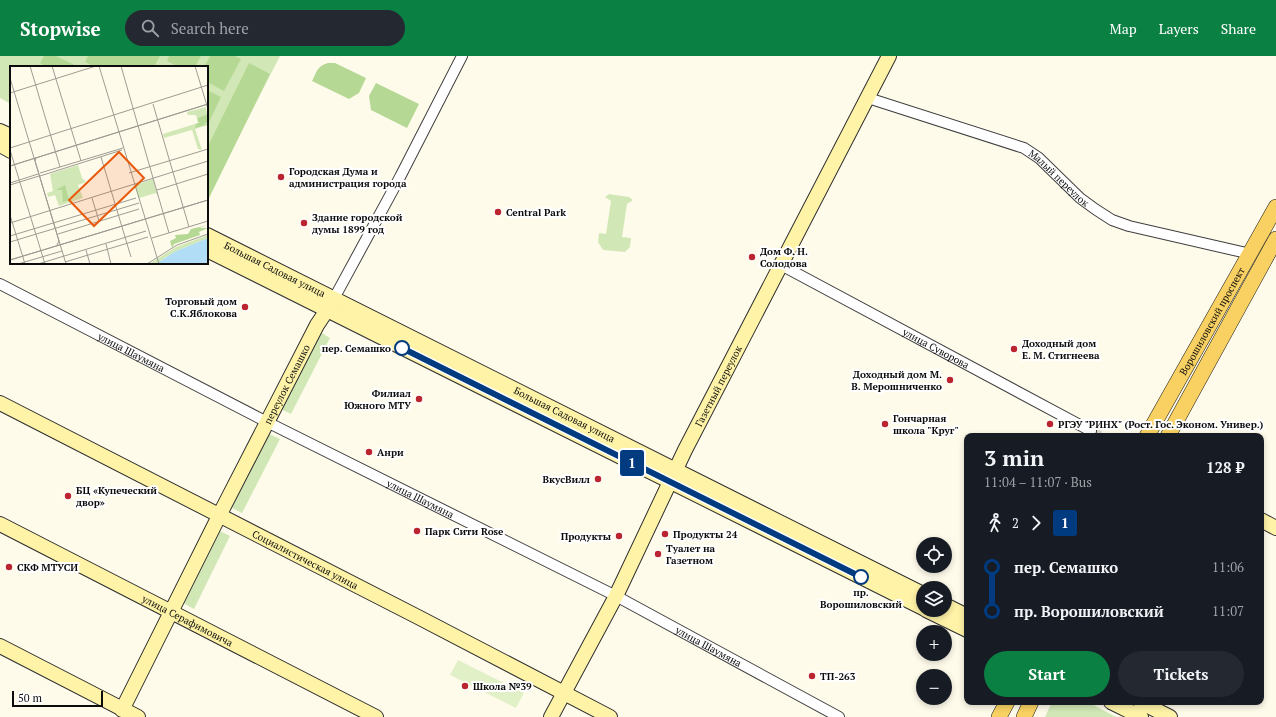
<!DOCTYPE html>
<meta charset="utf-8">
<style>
body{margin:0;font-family:"PT Serif",serif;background:#242831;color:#f1f3f6;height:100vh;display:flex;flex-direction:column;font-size:15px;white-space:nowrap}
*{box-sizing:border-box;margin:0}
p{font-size:13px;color:#9ea1a6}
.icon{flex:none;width:22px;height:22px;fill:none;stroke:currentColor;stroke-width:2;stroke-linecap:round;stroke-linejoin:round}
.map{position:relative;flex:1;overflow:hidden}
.sheet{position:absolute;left:964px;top:377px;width:300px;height:272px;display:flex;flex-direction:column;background:#171b24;border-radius:8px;box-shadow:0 2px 6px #0003}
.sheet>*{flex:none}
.badge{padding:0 8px;border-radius:3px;font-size:14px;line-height:26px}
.buttons{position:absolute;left:916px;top:481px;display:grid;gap:8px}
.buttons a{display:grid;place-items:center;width:36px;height:36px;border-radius:50%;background:#171b24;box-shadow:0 2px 6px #0003;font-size:20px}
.scale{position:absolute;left:12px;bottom:10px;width:91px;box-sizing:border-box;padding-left:4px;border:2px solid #0c0c0c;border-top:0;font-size:11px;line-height:14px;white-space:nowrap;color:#0c0c0c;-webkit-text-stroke:3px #fff;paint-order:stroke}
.map>.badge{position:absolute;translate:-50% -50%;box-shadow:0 0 0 2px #fff}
.legs{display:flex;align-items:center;gap:6px;height:44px;padding:0 20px;font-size:13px}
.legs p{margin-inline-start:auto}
.head{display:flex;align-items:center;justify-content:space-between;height:68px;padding:0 20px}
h1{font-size:22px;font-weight:600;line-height:30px}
.action{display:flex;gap:8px;margin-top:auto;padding:8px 20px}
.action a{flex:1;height:46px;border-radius:24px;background:#0b8043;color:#fff;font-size:16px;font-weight:600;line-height:46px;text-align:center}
.action a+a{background:#242831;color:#f1f3f6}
ul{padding:0 20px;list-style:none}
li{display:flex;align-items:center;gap:14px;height:44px;font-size:15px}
li i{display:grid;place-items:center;width:6px;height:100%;margin:0 5px;background:currentColor}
li i::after{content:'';width:10px;height:10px;margin:-5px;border:3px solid;border-radius:50%;background:#171b24}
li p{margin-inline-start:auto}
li:first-child i{background:linear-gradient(#0000 50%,currentColor 0)}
li:last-child i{background:linear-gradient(currentColor 50%,#0000 0)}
header{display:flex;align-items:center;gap:24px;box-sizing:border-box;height:56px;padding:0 20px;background:#0b8043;color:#fff}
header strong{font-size:19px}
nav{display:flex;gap:22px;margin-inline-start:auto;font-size:14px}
.search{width:280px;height:36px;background:#242831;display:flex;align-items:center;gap:10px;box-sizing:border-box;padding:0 14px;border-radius:22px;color:#9ea1a6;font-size:15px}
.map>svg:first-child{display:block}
</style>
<header>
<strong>Stopwise</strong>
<div class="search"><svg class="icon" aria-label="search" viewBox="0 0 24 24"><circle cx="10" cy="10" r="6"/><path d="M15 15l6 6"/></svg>Search here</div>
<nav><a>Map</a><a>Layers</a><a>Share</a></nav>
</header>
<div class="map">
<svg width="1276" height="661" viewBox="0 0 1276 661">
<rect width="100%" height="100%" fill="#fffbeb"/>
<!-- green -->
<g fill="#d1e8b6">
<path d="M0 0H280L207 142V11H11V48L0 42Z"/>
<path d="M609 138 629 141 633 144 627 148 622 181 631 182 630 191 625 196 603 194 598 186 599 177 606 178 611 145 605 141Z"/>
<path d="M320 276 330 282 291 358 281 353Z"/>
<path d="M269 378 280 383 242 457 232 452Z"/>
<path d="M220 475 230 480 194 553 183 547Z"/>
<path d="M1052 646H1088L1116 661H1045Z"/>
</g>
<!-- forest -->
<g fill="#b5d995">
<path d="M44 0H56L79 11H46L40 7Z"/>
<path d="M88 0H160L154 11H96L85 6Z"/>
<path d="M169 0H201L195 11H179L167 5Z"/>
<path d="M210 0H235L241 3 224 35 207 26V11H204Z"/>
<path d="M249 7 270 18 209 142 207 141V92Z"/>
<path d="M328 7H335L366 22 359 37 349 43 312 25C317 15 317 10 328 7Z"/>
<path d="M376 27 419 48 407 72 371 54 369 40Z"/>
<path d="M207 34 221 41 209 66H207Z"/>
</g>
<!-- pitch -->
<path fill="#e2f0c7" d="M458 604 524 637 516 652 450 619Z"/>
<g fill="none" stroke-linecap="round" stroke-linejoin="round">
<!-- street-tunnel -->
<path stroke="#dbd7ca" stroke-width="10" stroke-dasharray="10 5" stroke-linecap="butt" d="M1091 375 1100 380"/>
<defs>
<g id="street">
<path id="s1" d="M868 42 1024 92 1039 102 1080 142 1095 153 1112 164 1129 170 1251 198"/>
<path id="s2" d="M781 209 1091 375"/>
<path id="s3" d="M0 228 267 366 616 540 839 661"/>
<path d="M331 248 400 121 462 0"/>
</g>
<g id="secondary">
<path d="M0 75 11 80"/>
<path d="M0 89 11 95"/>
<path id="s4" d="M207 179 923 538"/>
<path d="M207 194 923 552"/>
<path id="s5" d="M0 347 418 561 610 661"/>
<path d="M1261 464 1276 472"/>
<path id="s6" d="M0 468 376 661"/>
<path d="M945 549 967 560"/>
<path d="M926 554 967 574"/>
<path d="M0 590 138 661"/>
<path d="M1111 646 1141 661"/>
<path d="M1140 646 1170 661"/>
<path id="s7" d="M122 654 223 452 317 269 327 254"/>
<path id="s8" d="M551 661 616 540 685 394 889 0"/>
</g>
<g id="primary">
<path id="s9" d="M1147 380 1276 151"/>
<path d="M1168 380 1276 183"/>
<path d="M999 661 1007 646"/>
<path d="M1024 661 1031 646"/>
</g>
</defs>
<!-- street casing -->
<use href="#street" stroke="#3f3f3f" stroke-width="12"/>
<!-- secondary casing -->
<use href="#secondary" stroke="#2e2e2e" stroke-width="16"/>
<!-- primary casing -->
<use href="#primary" stroke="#1d1d1d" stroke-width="16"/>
<!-- street -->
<use href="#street" stroke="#fff" stroke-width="10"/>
<!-- secondary -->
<use href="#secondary" stroke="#fef3a7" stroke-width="14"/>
<!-- primary -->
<use href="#primary" stroke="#f8d162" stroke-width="15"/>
</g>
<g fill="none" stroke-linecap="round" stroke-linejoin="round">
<defs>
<path id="line-1" d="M402 292 861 521"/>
</defs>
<!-- line-1 casing -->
<use href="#line-1" stroke="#fff" stroke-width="9"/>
<!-- line-1 -->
<use href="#line-1" stroke="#003b80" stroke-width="6"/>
</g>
<!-- markers -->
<g fill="#bb252f" stroke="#fff" stroke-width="1.5">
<circle cx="281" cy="121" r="4"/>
<circle cx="498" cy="156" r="4"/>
<circle cx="304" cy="167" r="4"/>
<circle cx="752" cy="201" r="4"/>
<circle cx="245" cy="251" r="4"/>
<circle cx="1014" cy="293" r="4"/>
<circle cx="950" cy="324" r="4"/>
<circle cx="419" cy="343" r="4"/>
<circle cx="885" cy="368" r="4"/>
<circle cx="1050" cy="368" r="4"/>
<circle cx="369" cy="396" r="4"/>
<circle cx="598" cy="423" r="4"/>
<circle cx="68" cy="440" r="4"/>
<circle cx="417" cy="475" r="4"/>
<circle cx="665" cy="478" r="4"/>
<circle cx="619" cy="480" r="4"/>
<circle cx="658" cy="498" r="4"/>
<circle cx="9" cy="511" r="4"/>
<circle cx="812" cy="620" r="4"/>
<circle cx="465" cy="630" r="4"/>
</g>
<g fill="#fff" stroke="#003b80" stroke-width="2">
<circle cx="402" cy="292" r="7"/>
<circle cx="861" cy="521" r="7"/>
</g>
<g text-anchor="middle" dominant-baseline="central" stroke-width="4" stroke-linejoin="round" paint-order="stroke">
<!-- poi labels -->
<g font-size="10" font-weight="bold" fill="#0c0c0c" stroke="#fff" text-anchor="start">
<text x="289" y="115">Городская Дума и<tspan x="289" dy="12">администрация города</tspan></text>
<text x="506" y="156">Central Park</text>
<text x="312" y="161">Здание городской<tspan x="312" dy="12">думы 1899 год</tspan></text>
<text x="760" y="195">Дом Ф. Н.<tspan x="760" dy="12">Солодова</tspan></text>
<text x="237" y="245" text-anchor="end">Торговый дом<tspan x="237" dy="12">С.К.Яблокова</tspan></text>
<text x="1022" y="287">Доходный дом<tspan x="1022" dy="12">Е. М. Стигнеева</tspan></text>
<text x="942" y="318" text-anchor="end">Доходный дом М.<tspan x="942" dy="12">В. Мерошниченко</tspan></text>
<text x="411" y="337" text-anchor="end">Филиал<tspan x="411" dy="12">Южного МТУ</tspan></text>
<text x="893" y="362">Гончарная<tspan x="893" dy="12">школа "Круг"</tspan></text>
<text x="1058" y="368">РГЭУ "РИНХ" (Рост. Гос. Эконом. Универ.)</text>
<text x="377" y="396">Анри</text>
<text x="590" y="423" text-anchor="end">ВкусВилл</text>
<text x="76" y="434">БЦ «Купеческий<tspan x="76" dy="12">двор»</tspan></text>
<text x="425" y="475">Парк Сити Rose</text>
<text x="673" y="478">Продукты 24</text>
<text x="611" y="480" text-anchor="end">Продукты</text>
<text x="666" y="492">Туалет на<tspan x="666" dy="12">Газетном</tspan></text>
<text x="17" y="511">СКФ МТУСИ</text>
<text x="820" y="620">ТП-263</text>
<text x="473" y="630">Школа №39</text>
</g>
<!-- street labels -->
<g font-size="10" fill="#0c0c0c" stroke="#fff">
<text stroke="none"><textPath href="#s1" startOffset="210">Малый переулок</textPath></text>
<text stroke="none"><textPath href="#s4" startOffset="76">Большая Садовая улица</textPath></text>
<text stroke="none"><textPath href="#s9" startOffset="132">Ворошиловский проспект</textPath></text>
<text stroke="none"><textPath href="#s2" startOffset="176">улица Суворова</textPath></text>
<text stroke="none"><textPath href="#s3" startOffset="148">улица Шаумяна</textPath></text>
<text stroke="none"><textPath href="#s7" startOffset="365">переулок Семашко</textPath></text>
<text stroke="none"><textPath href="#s8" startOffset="371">Газетный переулок</textPath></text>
<text stroke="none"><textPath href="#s4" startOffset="400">Большая Садовая улица</textPath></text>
<text stroke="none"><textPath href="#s3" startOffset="472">улица Шаумяна</textPath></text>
<text stroke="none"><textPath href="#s5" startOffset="343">Социалистическая улица</textPath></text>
<text stroke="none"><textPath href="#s6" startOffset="211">улица Серафимовича</textPath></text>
<text stroke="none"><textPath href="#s3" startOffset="796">улица Шаумяна</textPath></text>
</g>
<!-- stop labels -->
<g font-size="10" font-weight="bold" fill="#0c0c0c" stroke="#fff" text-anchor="end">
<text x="391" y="292">пер. Семашко</text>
<text x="861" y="536" text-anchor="middle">пр.<tspan x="861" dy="12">Ворошиловский</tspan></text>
</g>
</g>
<!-- overview -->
<g transform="translate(10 10)">
<rect width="198" height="198" fill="#fffbeb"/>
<path d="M196 41 198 59 185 63 192 84 188 83 182 64 154 72 153 68 188 57 186 49H178L177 46ZM68 99 72 112 76 116 68 119 73 132 49 140 45 129 38 131 37 127 43 125 40 108ZM143 113 148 131 146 127 129 132 124 119ZM198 169V172L164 186 146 198H139L166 181Z" fill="#d1e8b6"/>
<path d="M198 48V56L193 58H198L185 62 186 58 191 56H188V52ZM55 119 59 134 53 136 52 124H46ZM198 159 189 162H198L189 166 190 169 164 178 162 182 160 175 166 172 165 169 178 168 181 163Z" fill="#b5d995"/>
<path d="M198 172V198H146L164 186Z" fill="#b1ddf6"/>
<path fill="none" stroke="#9e9b92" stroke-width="1" d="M20 0 50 101M42 0 71 95M89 0 149 198M111 0 143 112M185 0 198 43M0 12 56 198M0 27 86 0M143 38 179 161M0 82 198 19M0 84 35 198M91 91 121 191M26 92 25 95 49 175 47 179M0 100 198 38M0 100 198 38M30 107 113 82M119 107 198 83M30 110 112 84M143 112 159 167M0 117 28 108M0 119 29 110M147 124 198 108M82 132 89 155M0 149 15 198M0 157 198 95M48 168 129 143M0 170 126 132M142 172 198 155M0 176 129 137M96 178 101 198M76 184 80 198M0 194 198 134M0 194 198 134M55 196 138 171M8 198 52 185M28 198 136 165M137 198 167 179 198 168"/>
<path fill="#e8590c" fill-opacity="0.15" stroke="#e8590c" stroke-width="2" d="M109 86 134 112 84 160 59 134Z"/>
<rect width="198" height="198" fill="none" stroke="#0c0c0c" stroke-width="2"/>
</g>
</svg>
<div class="buttons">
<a><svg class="icon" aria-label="locate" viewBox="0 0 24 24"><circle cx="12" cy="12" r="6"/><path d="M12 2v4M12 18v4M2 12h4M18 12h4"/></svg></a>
<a><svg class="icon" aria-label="layers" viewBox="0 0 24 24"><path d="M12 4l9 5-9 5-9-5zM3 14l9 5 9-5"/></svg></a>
<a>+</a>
<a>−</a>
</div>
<div class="scale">50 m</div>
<b class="badge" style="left:632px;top:407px;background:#003b80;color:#fff">1</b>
<section class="sheet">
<div class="head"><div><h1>3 min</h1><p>11:04 – 11:07 · Bus</p></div><b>128 ₽</b></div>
<div class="legs"><svg class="icon" aria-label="walk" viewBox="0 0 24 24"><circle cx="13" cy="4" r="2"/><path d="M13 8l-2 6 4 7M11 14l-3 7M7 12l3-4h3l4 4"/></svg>2<svg class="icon" aria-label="forward" viewBox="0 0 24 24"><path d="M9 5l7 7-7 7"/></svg><b class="badge" style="background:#003b80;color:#fff">1</b></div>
<ul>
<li><i style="color:#003b80"></i><b>пер. Семашко</b><p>11:06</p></li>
<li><i style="color:#003b80"></i><b>пр. Ворошиловский</b><p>11:07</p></li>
</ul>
<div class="action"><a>Start</a><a>Tickets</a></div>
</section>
</div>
